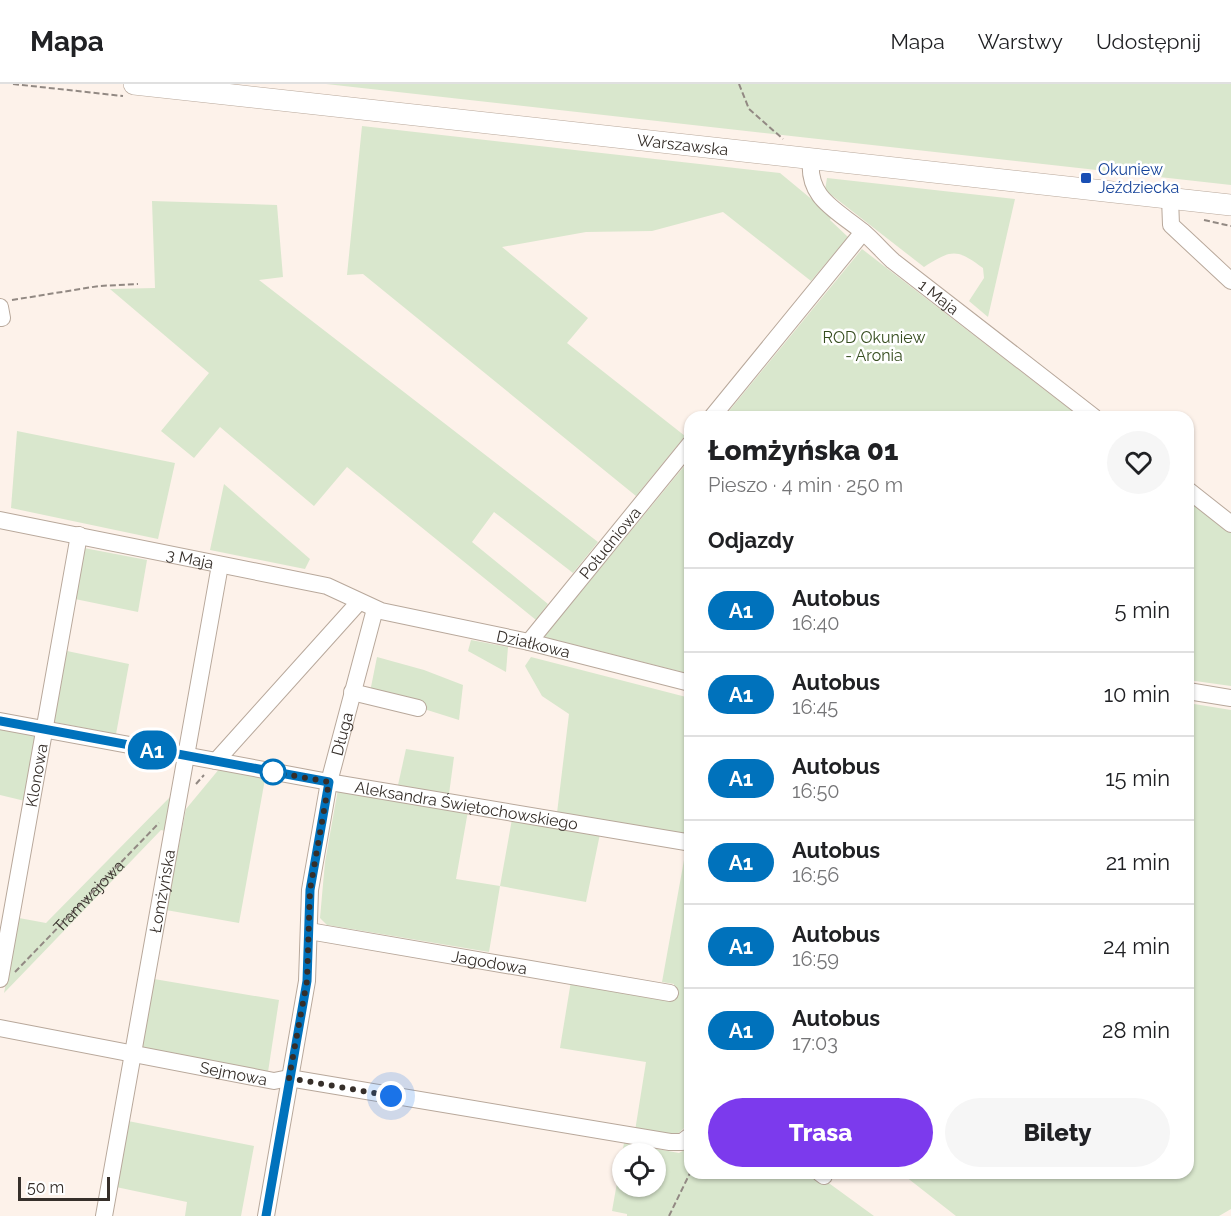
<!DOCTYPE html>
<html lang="pl">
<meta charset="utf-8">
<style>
body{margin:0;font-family:Raleway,sans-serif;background:#f6f6f6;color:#202124;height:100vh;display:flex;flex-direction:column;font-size:22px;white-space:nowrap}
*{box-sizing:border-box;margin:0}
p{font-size:20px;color:#757577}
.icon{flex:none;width:33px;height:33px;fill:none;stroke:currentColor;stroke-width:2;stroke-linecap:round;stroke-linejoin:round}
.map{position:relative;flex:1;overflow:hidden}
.side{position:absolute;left:684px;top:327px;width:510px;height:768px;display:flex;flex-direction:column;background:#fff;border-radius:18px;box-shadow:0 2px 4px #0004}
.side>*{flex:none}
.badge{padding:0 12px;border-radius:20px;font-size:21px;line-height:39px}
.tools{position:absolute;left:612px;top:1059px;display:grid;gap:12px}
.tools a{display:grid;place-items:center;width:54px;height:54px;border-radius:50%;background:#fff;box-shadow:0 2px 4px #0004;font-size:30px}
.scale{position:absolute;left:18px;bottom:15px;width:92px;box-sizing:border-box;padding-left:6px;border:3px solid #362f2a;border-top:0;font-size:16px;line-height:21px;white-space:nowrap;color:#362f2a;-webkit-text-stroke:4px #fff;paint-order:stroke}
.you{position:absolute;width:30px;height:30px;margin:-15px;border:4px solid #fff;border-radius:50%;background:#1a73e8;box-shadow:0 0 0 9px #1a73e833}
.map>.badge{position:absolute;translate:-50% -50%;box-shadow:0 0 0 3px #fff}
h2{padding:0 24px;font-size:22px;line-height:54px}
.round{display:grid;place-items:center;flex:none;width:63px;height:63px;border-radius:32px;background:#f6f6f6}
.overview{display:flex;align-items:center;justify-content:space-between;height:102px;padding:0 24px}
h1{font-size:28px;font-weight:800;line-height:45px}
.cta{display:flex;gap:12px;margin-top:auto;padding:12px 24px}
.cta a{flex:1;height:69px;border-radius:36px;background:#7c3aed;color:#fff;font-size:24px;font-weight:800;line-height:69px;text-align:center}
.cta a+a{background:#f6f6f6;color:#202124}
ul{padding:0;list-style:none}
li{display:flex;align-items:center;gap:18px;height:84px;padding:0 24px;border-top:2px solid #e0e0e0}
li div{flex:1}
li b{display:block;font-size:22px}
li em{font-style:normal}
li .badge{min-width:66px;font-weight:700;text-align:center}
header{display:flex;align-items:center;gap:36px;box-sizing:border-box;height:84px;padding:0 30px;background:#fff;border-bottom:2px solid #e0e0e0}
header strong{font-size:28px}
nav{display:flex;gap:33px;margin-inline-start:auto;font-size:21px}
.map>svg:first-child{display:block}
</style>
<header>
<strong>Mapa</strong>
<nav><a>Mapa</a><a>Warstwy</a><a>Udostępnij</a></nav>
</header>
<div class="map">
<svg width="1231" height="1132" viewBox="0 0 1231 1132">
<rect width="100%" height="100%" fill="#fdf2ea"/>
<!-- green -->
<g fill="#d9e7cd" fill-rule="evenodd">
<path d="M326 0H1231V101Z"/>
<path d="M362 42 780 89 832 132 830 136 848 153 811 197 723 128 652 147 586 148 502 163 588 234 567 259 685 352 636 412 363 190 347 191Z"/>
<path d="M827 94 1015 115 988 233 969 217 984 194 983 184C957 165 952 165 924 183L825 106Z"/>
<path d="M152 117 277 121 283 193 259 196 598 458 573 489 494 428 472 458 548 520 536 536 347 383 314 422 220 343 194 374 161 347 209 289 110 205 155 204Z"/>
<path d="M862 165 1080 333H724Z"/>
<path d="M17 347 175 379 158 455 11 424Z"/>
<path d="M690 375V590L544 553Z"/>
<path d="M224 400 310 475 305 485 210 466Z"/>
<path d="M1188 416 1231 449V602L1188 596Z"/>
<path d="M84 464 147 476 138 528 75 515Z"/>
<path d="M471 556 508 563 506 588 468 567Z"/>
<path d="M67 567 129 580 116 650 54 638Z"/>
<path d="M377 573 424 586 463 601 459 636 370 608Z"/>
<path d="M531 573 690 614V1039L674 1053 635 1047 646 978 560 964 571 897 670 913 674 900 662 898 686 765 557 729 569 630 542 612 525 582Z"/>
<path d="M1188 619 1231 626V1125L1219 1132H956L901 1089H1188Z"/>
<path d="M0 643 37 651 25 717 0 711Z"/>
<path d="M406 665 454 673 449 710 398 701Z"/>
<path d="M220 684 265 695 239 839 166 826 186 725Z"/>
<path d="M338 705 468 727 456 795 500 802 512 735 600 750 586 818 500 802 489 868 327 841 320 834 325 778Z"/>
<path d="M171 712 165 747 161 746 4 909 19 834 46 839Z"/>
<path d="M154 895 279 916 268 988 141 964Z"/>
<path d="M128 1037 254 1062 241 1132H185L187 1118 116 1103Z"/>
<path d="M624 1059 679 1069 690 1063V1089H815L874 1132H627V1130L612 1127ZM622 1070H656V1102H622Z"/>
</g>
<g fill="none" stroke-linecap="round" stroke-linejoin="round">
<defs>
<g id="minor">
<path id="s2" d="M811 75C807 114 835 125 862 147 873 156 882 167 893 177L1094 333"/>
<path d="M1170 114 1171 141 1231 197"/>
<path d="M0 223 2 234H0"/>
<path d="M712 333 863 148"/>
<path d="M1188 406 1231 440"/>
<path id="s3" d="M0 436 327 502 381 527 529 558 690 599"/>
<path id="s4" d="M529 558 690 360"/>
<path d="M1188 607 1231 614"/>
<path d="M352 608 418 624"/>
<path id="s5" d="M0 637 329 698 686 758"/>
<path d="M216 677 359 518"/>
<path id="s6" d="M309 847 670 909"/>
<path id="s7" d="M0 895 79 451"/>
<path id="s8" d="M0 944 274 997 289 994 670 1058H682L690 1052"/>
<path d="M820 1089 824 1092"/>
<path id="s9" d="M104 1132 220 481"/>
<path id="s10" d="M266 1132 307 897 310 806 329 698 375 525"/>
</g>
<g id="major">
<path id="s11" d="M134 0 1231 121"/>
</g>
</defs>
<!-- minor casing -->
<use href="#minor" stroke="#b8a89b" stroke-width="18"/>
<!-- major casing -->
<use href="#major" stroke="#b8a89b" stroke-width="22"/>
<!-- path -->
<g stroke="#928983" stroke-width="2" stroke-dasharray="6 3" stroke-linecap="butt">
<path d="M13 0 123 12"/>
<path d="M739 0 749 25 783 55"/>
<path d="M1204 136 1231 142"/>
<path d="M12 216 99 202 138 200"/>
<path d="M196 700 204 691"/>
<path id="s1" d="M15 888 159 739"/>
<path d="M669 1132 690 1089"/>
</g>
<!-- minor -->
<use href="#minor" stroke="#fff" stroke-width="16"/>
<!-- major -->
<use href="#major" stroke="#fff" stroke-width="21"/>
</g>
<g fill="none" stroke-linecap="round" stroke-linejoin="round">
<defs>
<path id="line" d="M0 637 329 698 310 806 307 897 266 1132"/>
</defs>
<!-- line casing -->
<use href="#line" stroke="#fff" stroke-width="14"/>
<!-- line -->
<use href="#line" stroke="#0072bc" stroke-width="9"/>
<!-- walk -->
<path stroke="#362f2a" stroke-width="6" stroke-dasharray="0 10.8" d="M273 688 329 698 310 806 307 897 289 994 391 1012"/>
</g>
<!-- markers -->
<rect fill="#1a4fb4" stroke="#fff" stroke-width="2" x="1080" y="88" width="12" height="12" rx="3"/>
<circle fill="#fff" stroke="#0072bc" stroke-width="3" cx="273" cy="688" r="12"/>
<g text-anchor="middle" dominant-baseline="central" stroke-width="5" stroke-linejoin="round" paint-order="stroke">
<!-- street labels -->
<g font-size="16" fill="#362f2a" stroke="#fff">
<text stroke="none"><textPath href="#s11" startOffset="552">Warszawska</textPath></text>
<text stroke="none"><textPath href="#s2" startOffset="195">1 Maja</textPath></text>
<text stroke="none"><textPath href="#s4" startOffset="128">Południowa</textPath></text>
<text stroke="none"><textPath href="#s3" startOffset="194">3 Maja</textPath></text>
<text stroke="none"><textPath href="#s3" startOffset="549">Działkowa</textPath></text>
<text stroke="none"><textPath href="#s10" startOffset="489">Długa</textPath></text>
<text stroke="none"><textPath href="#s7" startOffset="207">Klonowa</textPath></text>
<text stroke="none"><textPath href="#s5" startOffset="474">Aleksandra Świętochowskiego</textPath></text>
<text stroke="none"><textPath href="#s9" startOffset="330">Łomżyńska</textPath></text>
<text stroke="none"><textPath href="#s1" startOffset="106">Tramwajowa</textPath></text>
<text stroke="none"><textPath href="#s6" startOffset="183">Jagodowa</textPath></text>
<text stroke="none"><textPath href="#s8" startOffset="238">Sejmowa</textPath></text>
</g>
<!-- transit labels -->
<g font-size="16" fill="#164399" stroke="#fff" text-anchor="start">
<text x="1098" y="85">Okuniew<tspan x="1098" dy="18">Jeździecka</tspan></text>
</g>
<!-- park labels -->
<g font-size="16" fill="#364d1f" stroke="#fff">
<text x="874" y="253">ROD Okuniew<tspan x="874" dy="18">- Aronia</tspan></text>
</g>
</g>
</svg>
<div class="tools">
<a><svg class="icon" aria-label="locate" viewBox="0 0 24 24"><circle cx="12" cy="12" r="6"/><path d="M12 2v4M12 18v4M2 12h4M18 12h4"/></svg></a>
</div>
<div class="scale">50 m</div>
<div class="you" style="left:391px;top:1012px"></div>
<b class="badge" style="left:152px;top:666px;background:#0072bc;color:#fff">A1</b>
<section class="side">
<div class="overview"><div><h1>Łomżyńska 01</h1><p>Pieszo · 4 min · 250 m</p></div><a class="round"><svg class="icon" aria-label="heart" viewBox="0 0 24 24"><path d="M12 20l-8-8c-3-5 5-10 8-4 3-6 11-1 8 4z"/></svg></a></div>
<h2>Odjazdy</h2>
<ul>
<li><span class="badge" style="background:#0072bc;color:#fff">A1</span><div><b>Autobus</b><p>16:40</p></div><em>5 min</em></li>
<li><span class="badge" style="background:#0072bc;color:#fff">A1</span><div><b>Autobus</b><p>16:45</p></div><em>10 min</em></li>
<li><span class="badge" style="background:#0072bc;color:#fff">A1</span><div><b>Autobus</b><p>16:50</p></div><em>15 min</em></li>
<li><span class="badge" style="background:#0072bc;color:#fff">A1</span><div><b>Autobus</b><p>16:56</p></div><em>21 min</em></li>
<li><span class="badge" style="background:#0072bc;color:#fff">A1</span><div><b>Autobus</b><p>16:59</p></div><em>24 min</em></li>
<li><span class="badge" style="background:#0072bc;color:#fff">A1</span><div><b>Autobus</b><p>17:03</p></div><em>28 min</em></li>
</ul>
<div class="cta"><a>Trasa</a><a>Bilety</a></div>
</section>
</div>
